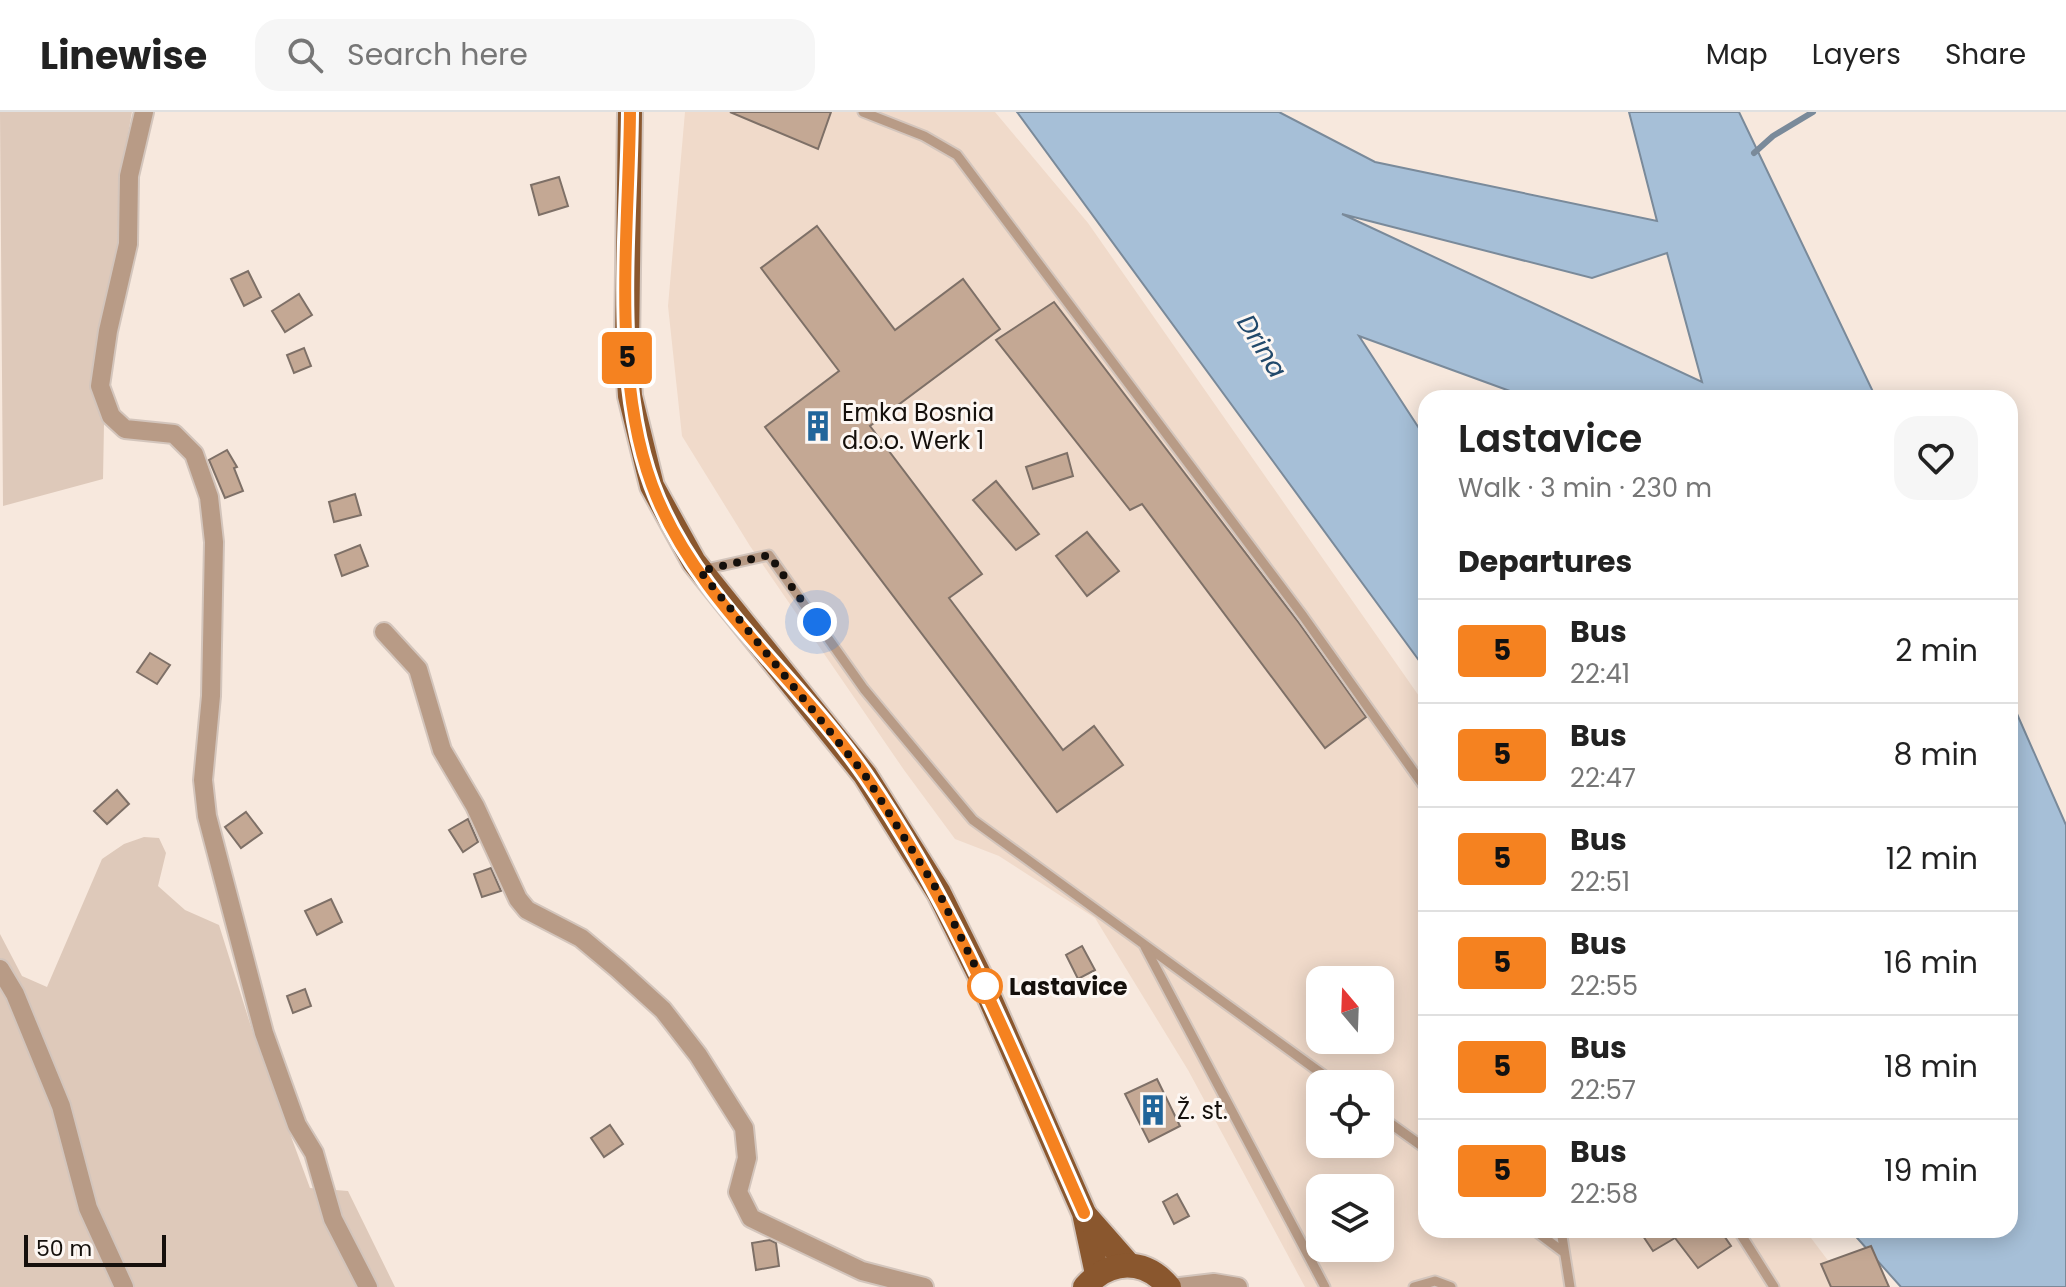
<!DOCTYPE html>
<meta charset="utf-8">
<style>
body{margin:0;font-family:Poppins,sans-serif;background:#f6f6f6;color:#222;height:100vh;display:flex;flex-direction:column;font-size:30px;white-space:nowrap}
*{box-sizing:border-box;margin:0}
p{font-size:26px;color:#767676}
.icon{flex:none;width:44px;height:44px;fill:none;stroke:currentColor;stroke-width:2;stroke-linecap:round;stroke-linejoin:round}
.map{position:relative;flex:1;overflow:hidden}
.sheet{position:absolute;left:1418px;top:278px;width:600px;height:848px;display:flex;flex-direction:column;background:#fff;border-radius:24px;box-shadow:0 4px 20px #0003}
.sheet>*{flex:none}
.badge{padding:0 16px;border-radius:6px;font-size:28px;line-height:52px}
.needle{width:52px;rotate:341deg}
.fabs{position:absolute;left:1306px;top:854px;display:grid;gap:16px}
.fabs a{display:grid;place-items:center;width:88px;height:88px;border-radius:16px;background:#fff;box-shadow:0 4px 20px #0003;font-size:40px}
.scale{position:absolute;left:24px;bottom:20px;width:142px;box-sizing:border-box;padding-left:8px;border:4px solid #15100c;border-top:0;font-size:22px;line-height:28px;white-space:nowrap;color:#15100c;-webkit-text-stroke:6px #fdf7f3;paint-order:stroke}
.you{position:absolute;width:40px;height:40px;margin:-20px;border:6px solid #fff;border-radius:50%;background:#1a73e8;box-shadow:0 0 0 12px #1a73e833}
.map>.badge{position:absolute;translate:-50% -50%;box-shadow:0 0 0 4px #fff}
h2{padding:0 40px;font-size:30px;line-height:72px}
.round{display:grid;place-items:center;flex:none;width:84px;height:84px;border-radius:24px;background:#f6f6f6}
.overview{display:flex;align-items:center;justify-content:space-between;height:136px;padding:0 40px}
h1{font-size:38px;font-weight:600;line-height:60px}
ul{padding:0;list-style:none}
li{display:flex;align-items:center;gap:24px;height:104px;padding:0 40px;border-top:2px solid #e0e0e0}
li div{flex:1}
li b{display:block;font-size:30px}
li em{font-style:normal}
li .badge{min-width:88px;font-weight:700;text-align:center}
header{display:flex;align-items:center;gap:48px;box-sizing:border-box;height:112px;padding:0 40px;background:#fff;border-bottom:2px solid #e0e0e0}
header strong{font-size:38px}
nav{display:flex;gap:44px;margin-inline-start:auto;font-size:28px}
.search{width:560px;height:72px;background:#f6f6f6;display:flex;align-items:center;gap:20px;box-sizing:border-box;padding:0 28px;border-radius:24px;color:#767676;font-size:30px}
.map>svg:first-child{display:block}
</style>
<header>
<strong>Linewise</strong>
<div class="search"><svg class="icon" aria-label="search" viewBox="0 0 24 24"><circle cx="10" cy="10" r="6"/><path d="M15 15l6 6"/></svg>Search here</div>
<nav><a>Map</a><a>Layers</a><a>Share</a></nav>
</header>
<div class="map">
<svg width="2066" height="1175" viewBox="0 0 2066 1175">
<rect width="100%" height="100%" fill="#f7e8dd"/>
<!-- built -->
<path fill="#f0daca" fill-rule="evenodd" d="M685 0H995L1088 111 1426 594V1118H1805L1848 1175H1305L1188 958 1095 806 999 744 955 727 904 658 750 434 682 324 668 194ZM1320 868H1380V928H1320ZM1320 972H1380V1032H1320ZM1320 1076H1380V1136H1320Z"/>
<!-- green -->
<g fill="#dec9ba">
<path d="M0 0H132L119 72 117 141 92 256 93 277 104 312 103 367 3 394Z"/>
<path d="M144 725 159 726 166 741 158 774 185 798 219 813 254 924 310 1076 348 1079 395 1175H0V822L22 864 47 875 102 747 124 732Z"/>
</g>
<!-- water -->
<g fill="#a6bfd7" stroke="#7a8a9a" stroke-width="2" fill-rule="evenodd">
<path d="M1017 0H1279L1375 50 1657 109 1629 0H1739L1876 286H1529L1359 224 1426 327V558ZM1342 102 1592 166 1667 141 1702 270Z"/>
<path d="M2010 586 2066 713V1175H1901L1850 1118H2010Z"/>
</g>
<g fill="none" stroke-linecap="round" stroke-linejoin="round">
<!-- stream -->
<path stroke="#7a8a9a" stroke-width="6" d="M1754 41 1773 24 1813 0"/>
</g>
<!-- building -->
<g fill="#c4a894" stroke="#7e7067" stroke-width="2">
<path d="M730 0H831L818 37Z"/>
<path d="M559 65 568 94 539 103 531 73Z"/>
<path d="M817 114 895 218 963 167 1000 217 870 314 982 462 949 486 1063 638 1094 614 1123 653 1057 700 765 315 839 259 761 156Z"/>
<path d="M248 159 261 185 244 194 231 167Z"/>
<path d="M299 182 312 203 285 220 272 199Z"/>
<path d="M1054 190 1299 511 1366 605 1325 636 1142 392 1130 398 996 228Z"/>
<path d="M304 236 311 254 294 261 287 243Z"/>
<path d="M227 338 237 355 234 356 243 379 225 386 209 348Z"/>
<path d="M1067 341 1073 364 1033 377 1026 355Z"/>
<path d="M996 369 1039 422 1016 438 973 388Z"/>
<path d="M355 382 361 403 334 410 329 390Z"/>
<path d="M1087 420 1119 459 1087 484 1056 444Z"/>
<path d="M360 433 368 454 342 464 335 443Z"/>
<path d="M150 541 170 553 157 572 137 560Z"/>
<path d="M117 678 129 692 107 712 94 699Z"/>
<path d="M246 700 262 721 241 736 225 715Z"/>
<path d="M468 707 478 730 463 740 449 718Z"/>
<path d="M491 756 501 779 482 785 474 762Z"/>
<path d="M331 787 342 810 317 823 305 799Z"/>
<path d="M1082 834 1095 858 1078 867 1066 843Z"/>
<path d="M305 877 311 894 293 901 287 884Z"/>
<path d="M1157 967 1180 1014 1149 1030 1125 982Z"/>
<path d="M610 1013 623 1032 604 1045 591 1026Z"/>
<path d="M1177 1082 1189 1104 1174 1112 1163 1090Z"/>
<path d="M1639 1118H1720L1731 1134 1698 1156 1675 1126 1653 1139Z"/>
<path d="M770 1128 776 1131 779 1154 756 1158 752 1131Z"/>
<path d="M1871 1134 1889 1175H1831L1821 1152Z"/>
</g>
<g fill="none" stroke-linecap="round" stroke-linejoin="round">
<defs>
<g id="service">
<path d="M863 0 924 24 957 43 1303 504 1426 677"/>
<path d="M702 458 769 443 864 577 973 708 1336 972"/>
<path d="M1145 835 1325 1175"/>
<path d="M1380 1004 1426 1037"/>
<path d="M1534 1118 1562 1139"/>
<path d="M1561 1118 1570 1175"/>
<path d="M1738 1118 1774 1175"/>
<path d="M1414 1175 1435 1169 1451 1175"/>
</g>
<g id="minor">
<path d="M144 0 129 64 128 132 108 219 100 274 111 304 125 317 174 322 194 342 209 385 214 430 211 584 203 668 207 704 264 921 297 1013 314 1041 333 1107 368 1175"/>
<path d="M384 520 418 557 442 638 475 694 518 787 527 798 581 826 618 857 663 898 698 943 744 1016 747 1046 738 1080 751 1106 862 1159 924 1175"/>
<path d="M0 857 15 882 61 994 88 1096 124 1175"/>
<path d="M1180 1175 1214 1171 1238 1175"/>
</g>
<g id="primary">
<path d="M630 0 627 236 630 284 652 374 694 450 865 663 939 781 980 864 1084 1101 1097 1162"/>
<path d="M1085 1103 1128 1152"/>
<path d="M1085 1175C1110 1147 1144 1146 1169 1175"/>
</g>
</defs>
<!-- service casing -->
<use href="#service" stroke="#d3c5bc" stroke-width="13"/>
<!-- minor casing -->
<use href="#minor" stroke="#d3c5bc" stroke-width="22"/>
<!-- primary casing -->
<use href="#primary" stroke="#d3c5bc" stroke-width="28"/>
<!-- service -->
<use href="#service" stroke="#b89b86" stroke-width="9"/>
<!-- minor -->
<use href="#minor" stroke="#b89b86" stroke-width="18"/>
<!-- primary -->
<use href="#primary" stroke="#8a572e" stroke-width="24"/>
</g>
<g fill="none" stroke-linecap="round" stroke-linejoin="round">
<defs>
<path id="line" d="M630 0C629 118 611 262 652 373 694 487 800 567 867 666 959 801 1018 952 1084 1101"/>
</defs>
<!-- line casing -->
<use href="#line" stroke="#fff" stroke-width="18"/>
<!-- line -->
<use href="#line" stroke="#f58220" stroke-width="12"/>
<!-- walk -->
<path stroke="#15100c" stroke-width="8" stroke-dasharray="0 14.4" d="M817 510 769 443 700 459 865 663 939 781 985 874"/>
</g>
<!-- icons -->
<defs>
<symbol id="building-bare" viewBox="-9 -9 18 18"><path d="M-4-6H4V6H1V3H-1V6H-4ZM-2.5-4.3h1.7v1.8h-1.7ZM.8-4.3h1.7v1.8H.8ZM-2.5-1h1.7V.8h-1.7ZM.8-1h1.7V.8H.8Z" fill="#21659a" stroke="#fdf7f3" stroke-width="2.5" paint-order="stroke"/></symbol>
</defs>
<g fill-rule="evenodd">
<use href="#building-bare" x="796" y="292" width="44" height="44"/>
<use href="#building-bare" x="1131" y="976" width="44" height="44"/>
</g>
<!-- markers -->
<circle fill="#fff" stroke="#f58220" stroke-width="4" cx="985" cy="874" r="16"/>
<g text-anchor="middle" dominant-baseline="central" stroke-width="6" stroke-linejoin="round" paint-order="stroke">
<!-- poi labels -->
<g font-size="24" fill="#15100c" stroke="#fdf7f3" text-anchor="start">
<text x="842" y="300">Emka Bosnia<tspan x="842" dy="28">d.o.o. Werk 1</tspan></text>
<text x="1177" y="998">Ž. st.</text>
</g>
<!-- stop labels -->
<g font-size="24" font-weight="bold" fill="#15100c" stroke="#fdf7f3" text-anchor="start">
<text x="1009" y="874">Lastavice</text>
</g>
<!-- water labels -->
<g font-size="26" font-style="italic" fill="#21496b" stroke="#fdf7f3">
<text transform="translate(1262 234) rotate(58)">Drina</text>
</g>
</g>
</svg>
<div class="fabs">
<a><svg class="needle" viewBox="-14 -14 28 28"><path d="M0-13l5 13h-10z" fill="#e53935"/><path d="M0 13l5-13h-10z" fill="#767676"/></svg></a>
<a><svg class="icon" aria-label="locate" viewBox="0 0 24 24"><circle cx="12" cy="12" r="6"/><path d="M12 2v4M12 18v4M2 12h4M18 12h4"/></svg></a>
<a><svg class="icon" aria-label="layers" viewBox="0 0 24 24"><path d="M12 4l9 5-9 5-9-5zM3 14l9 5 9-5"/></svg></a>
</div>
<div class="scale">50 m</div>
<div class="you" style="left:817px;top:510px"></div>
<b class="badge" style="left:627px;top:246px;background:#f58220;color:#111">5</b>
<section class="sheet">
<div class="overview"><div><h1>Lastavice</h1><p>Walk · 3 min · 230 m</p></div><a class="round"><svg class="icon" aria-label="heart" viewBox="0 0 24 24"><path d="M12 20l-8-8c-3-5 5-10 8-4 3-6 11-1 8 4z"/></svg></a></div>
<h2>Departures</h2>
<ul>
<li><span class="badge" style="background:#f58220;color:#111">5</span><div><b>Bus</b><p>22:41</p></div><em>2 min</em></li>
<li><span class="badge" style="background:#f58220;color:#111">5</span><div><b>Bus</b><p>22:47</p></div><em>8 min</em></li>
<li><span class="badge" style="background:#f58220;color:#111">5</span><div><b>Bus</b><p>22:51</p></div><em>12 min</em></li>
<li><span class="badge" style="background:#f58220;color:#111">5</span><div><b>Bus</b><p>22:55</p></div><em>16 min</em></li>
<li><span class="badge" style="background:#f58220;color:#111">5</span><div><b>Bus</b><p>22:57</p></div><em>18 min</em></li>
<li><span class="badge" style="background:#f58220;color:#111">5</span><div><b>Bus</b><p>22:58</p></div><em>19 min</em></li>
</ul>
</section>
</div>
